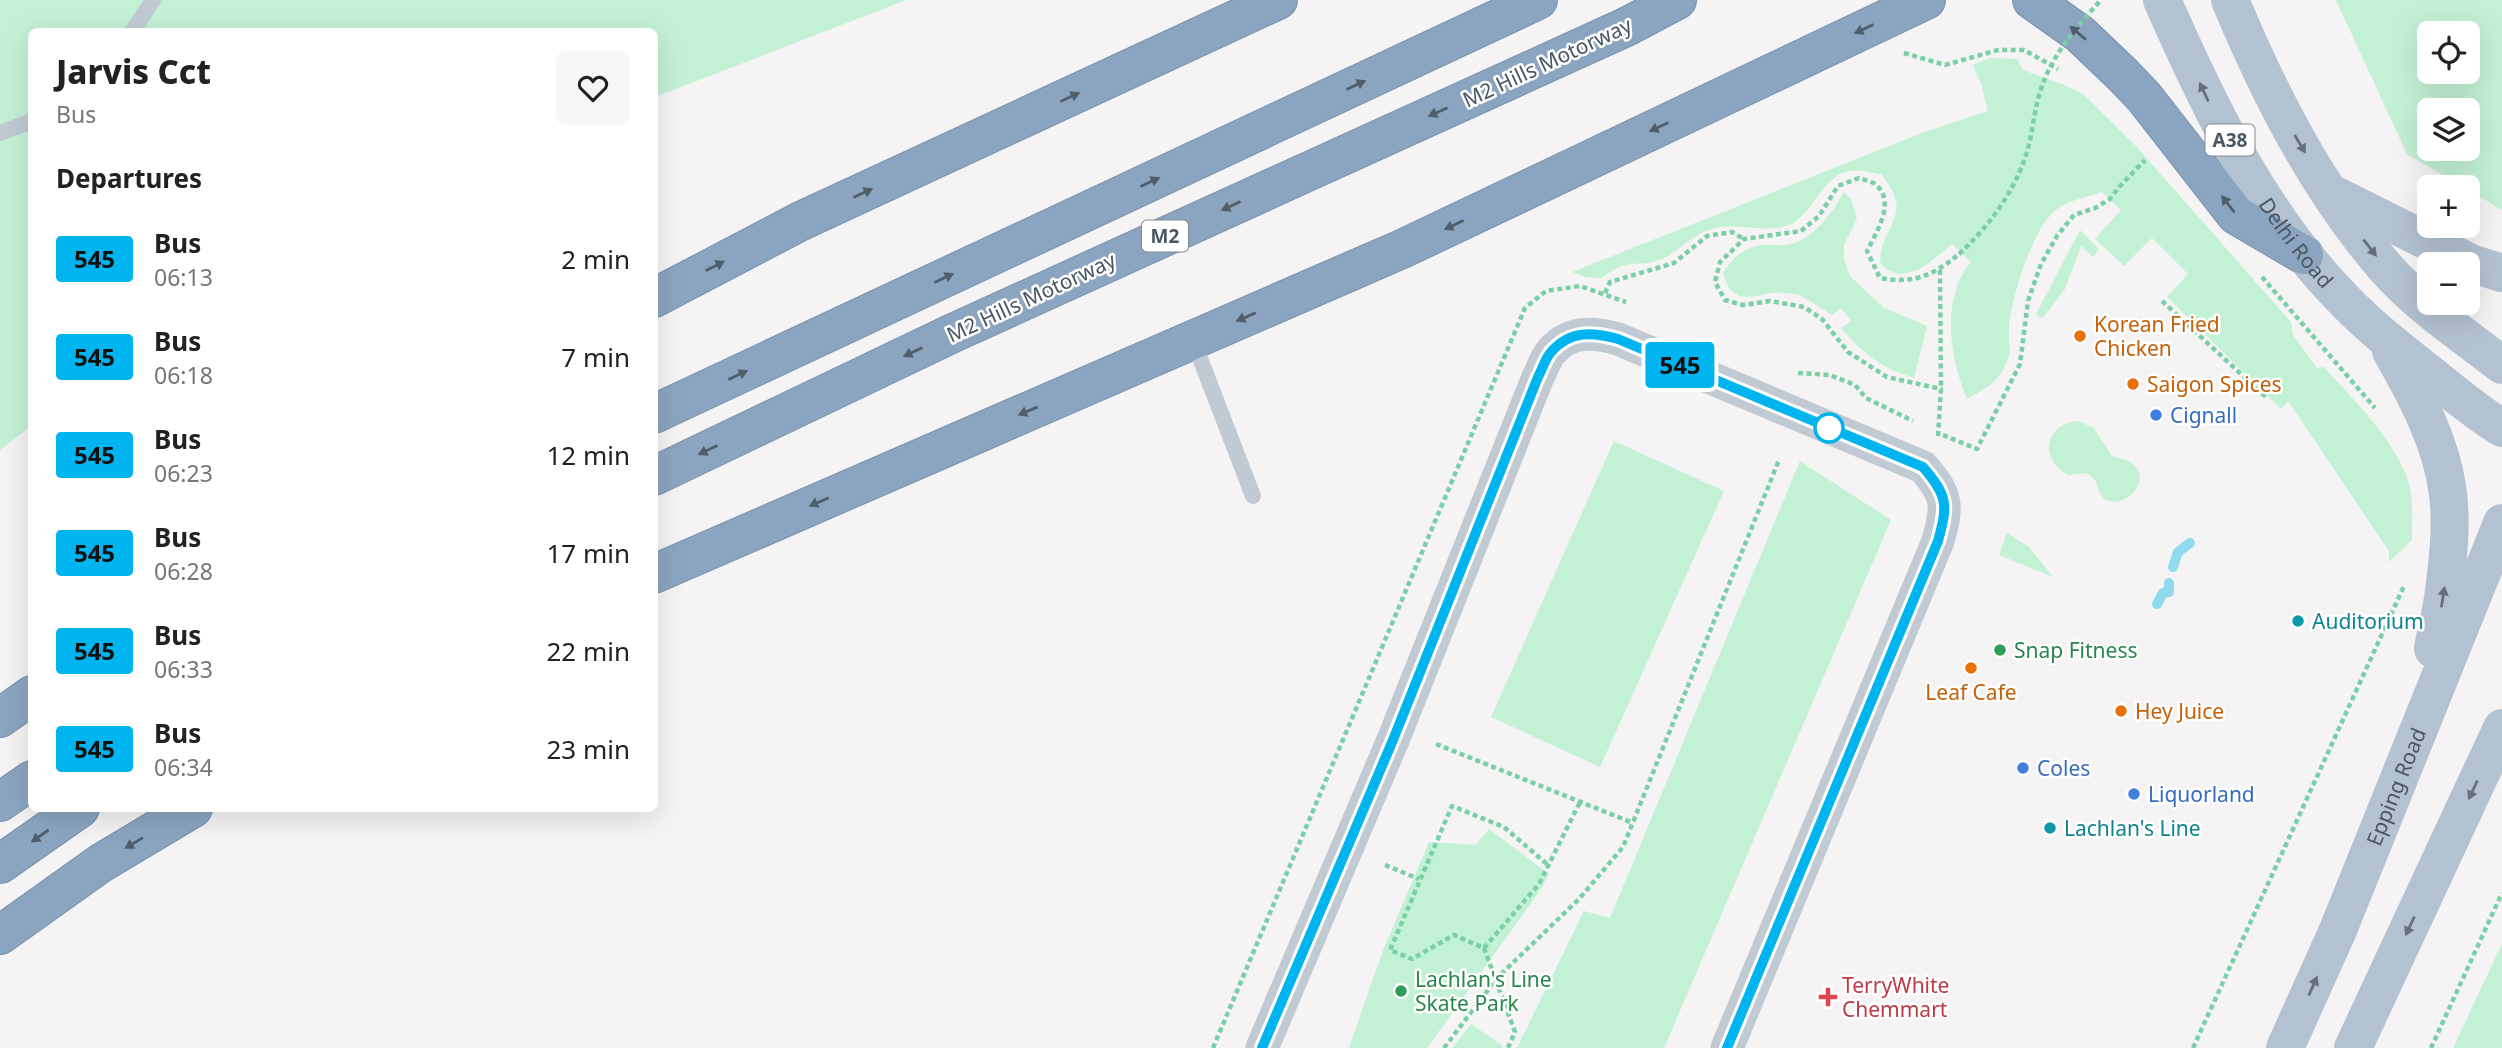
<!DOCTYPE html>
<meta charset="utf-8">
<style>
body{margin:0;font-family:"Noto Sans",sans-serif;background:#f6f6f6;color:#222;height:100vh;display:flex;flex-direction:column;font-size:26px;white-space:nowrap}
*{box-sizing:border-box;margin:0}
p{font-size:23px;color:#767676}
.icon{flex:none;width:38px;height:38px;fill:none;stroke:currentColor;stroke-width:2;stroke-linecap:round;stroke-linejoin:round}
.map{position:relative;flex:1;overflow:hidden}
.sheet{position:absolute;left:28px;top:28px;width:630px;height:784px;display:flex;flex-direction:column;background:#fff;border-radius:10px;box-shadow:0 7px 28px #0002}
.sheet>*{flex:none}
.badge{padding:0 14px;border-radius:5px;font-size:24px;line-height:46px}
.controls{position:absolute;left:2417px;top:21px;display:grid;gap:14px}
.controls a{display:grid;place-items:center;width:63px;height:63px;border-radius:10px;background:#fff;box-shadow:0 7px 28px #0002;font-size:35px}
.map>.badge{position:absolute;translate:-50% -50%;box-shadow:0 0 0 4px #fff}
h2{padding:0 28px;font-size:26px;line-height:63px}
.round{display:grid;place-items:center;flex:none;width:74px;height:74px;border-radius:10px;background:#f6f6f6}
.headline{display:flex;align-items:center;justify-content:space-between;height:119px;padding:0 28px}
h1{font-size:33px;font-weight:800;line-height:52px}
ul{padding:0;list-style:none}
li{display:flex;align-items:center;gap:21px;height:98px;padding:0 28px}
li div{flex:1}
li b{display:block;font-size:26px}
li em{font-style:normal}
li .badge{min-width:77px;font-weight:700;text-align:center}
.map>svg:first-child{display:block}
</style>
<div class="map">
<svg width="2502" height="1048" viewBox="0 0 2502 1048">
<rect width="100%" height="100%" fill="#f5f3f3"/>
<!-- green -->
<g fill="#c3f1d5" fill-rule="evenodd">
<path d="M0 0H906L655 97 654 32H32L31 426 0 450Z"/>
<path d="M2336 0H2502V210L2468 190V187H2463L2407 154ZM2429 33H2468V72H2429ZM2429 110H2468V149H2429Z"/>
<path d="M1990 58 2017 59 2023 70 2062 84 2083 94 2135 145 2291 322 2293 335 2317 368 2324 367C2353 400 2389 433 2406 475 2414 494 2412 519 2412 540L2389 562V551L2288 401 2281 409 2167 297 2188 274 2152 238 2124 266 2095 239 2121 210 2102 192C2088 197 2069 200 2057 209 2032 228 2012 296 2009 327 2008 348 2014 353 2001 373 1994 385 1979 392 1967 399 1950 358 1940 299 1971 262L1952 244C1931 262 1903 289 1880 263 1881 223 1916 216 1881 174 1872 173 1859 169 1849 171 1820 176 1814 217 1786 226 1762 233 1736 222 1712 229 1692 234 1680 251 1662 259 1638 269 1628 256 1602 278L1585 277 1572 272 1922 133 1988 111 1981 83 1973 65Z"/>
<path d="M1844 192 1851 199 1857 219 1844 245V260L1850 276 1884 308 1927 326 1914 378C1880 367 1864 355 1841 328L1851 321 1841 308 1832 315 1800 295 1778 292 1750 297 1739 296 1729 289 1723 273C1732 258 1745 247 1762 245 1773 244 1783 247 1795 243 1818 233 1832 213 1844 192Z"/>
<path d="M2080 230 2099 249 2093 257 2081 246 2065 289 2042 319 2036 314Z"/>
<path d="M2078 421 2094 428 2112 456C2117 458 2123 458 2128 461 2165 482 2103 529 2096 481L2087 473 2069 475C2039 461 2044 424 2078 421Z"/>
<path d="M1614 441 1724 491 1600 767 1491 717Z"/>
<path d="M1800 461 1891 520 1664 1048H1517L1584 911 1610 918Z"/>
<path d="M2007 533 2029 547 2053 577 1999 555Z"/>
<path d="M1489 829 1549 874 1541 889 1427 1048H1349L1382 953 1429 842 1476 845Z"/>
<path d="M2502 944V1048H2453Z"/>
<path d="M1471 1024 1503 1046 1502 1048H1452Z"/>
</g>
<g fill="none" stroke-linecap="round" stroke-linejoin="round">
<!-- stream -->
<g stroke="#90daee" stroke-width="10">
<path d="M2173 567 2178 552 2190 543"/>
<path d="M2157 604 2163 593 2169 592V583"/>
</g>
<defs>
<g id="highway">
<path d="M2032 0 2080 34 2122 74 2144 97 2236 215 2304 255"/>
<path d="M654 298 801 221 1278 0"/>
<path d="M654 414 1538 0"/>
<path d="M654 476 953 333 1626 27 1677 0"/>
<path d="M654 574 1402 249 1926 0"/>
<path d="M0 718 32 695"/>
<path d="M0 802 32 780"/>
<path d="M0 864 80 808"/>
<path d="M0 935 101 863 193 808"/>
</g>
</defs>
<!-- highway casing -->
<use href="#highway" stroke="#7690ad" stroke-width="40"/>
<!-- path -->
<g stroke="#7ad0a6" stroke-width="4.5" stroke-dasharray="5 3.5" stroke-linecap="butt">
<path d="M1904 53 1945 65 1998 50H2024L2058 69"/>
<path d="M1940 270 1941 389"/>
<path d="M2262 277 2375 408"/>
<path d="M1605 293 1610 282 1674 263 1707 236 1732 232 1744 239"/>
<path d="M2162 301 2268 399"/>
<path d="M1798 373 1830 375 1855 385 1866 398 1913 421"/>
<path d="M1943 435 1977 449 2020 364 2028 301 2041 264 2057 236 2074 215 2095 208 2110 199 2120 186 2145 160"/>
<path d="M1938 436 1941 389 1887 377 1848 352 1822 319 1804 307 1770 301 1743 305 1725 300 1715 282 1720 262 1744 239 1801 231 1819 216 1838 186 1859 178C1864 180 1871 181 1875 184 1897 201 1876 233 1867 251L1880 278C1913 284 1933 276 1959 254"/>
<path d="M1436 744 1633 823"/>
<path d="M1385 865 1419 879"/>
<path d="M1484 948 1539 884 1580 802"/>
<path d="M1213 1048 1525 308 1546 291 1580 286 1626 302"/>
<path d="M1444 1048 1497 978 1579 899 1623 847 1779 460"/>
<path d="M1508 1048 1515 1032 1484 948 1454 935 1412 959 1390 950 1452 806 1504 827 1548 865"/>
<path d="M2193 1048 2404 586"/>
<path d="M2431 1048 2502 893"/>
</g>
<!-- lane -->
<g stroke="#c1cad2" stroke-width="16">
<path d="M132 32 153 0"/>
<path d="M0 133 32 121"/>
<path d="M1193 340 1253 496"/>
</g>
<!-- street -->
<path stroke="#c1cad2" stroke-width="33" d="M1262 1048 1393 740 1538 377C1542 370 1545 359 1551 352 1570 330 1593 332 1618 339L1923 467C1948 496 1948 505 1938 541L1727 1048"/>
<!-- primary -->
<g stroke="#b3c2d1" stroke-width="38">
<path id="s1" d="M2162 0C2209 107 2261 216 2344 300 2369 326 2397 348 2425 370 2450 390 2474 411 2502 428"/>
<path d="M2230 0C2269 94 2317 188 2384 266 2417 304 2462 334 2502 365"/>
<path d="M2335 195 2473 264 2502 273"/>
<path d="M2391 351C2416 395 2442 443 2448 494 2452 526 2448 559 2444 591 2442 610 2436 629 2433 649"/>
<path id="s2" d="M2285 1048 2338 930 2502 523"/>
<path d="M2353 1048 2502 728"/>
</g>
<!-- highway -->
<use href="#highway" stroke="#8ba5c1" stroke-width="38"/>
<!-- path-bridge -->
<path stroke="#7ad0a6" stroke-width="4.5" stroke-dasharray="5 3.5" stroke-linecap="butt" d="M1959 254C1989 226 2014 193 2027 152 2033 132 2034 109 2041 89 2052 55 2077 26 2101 0"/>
</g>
<!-- one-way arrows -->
<defs><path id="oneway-solid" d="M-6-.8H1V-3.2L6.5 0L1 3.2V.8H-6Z" transform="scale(1.75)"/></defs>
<g fill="#505e6b">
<use href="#oneway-solid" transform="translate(1864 29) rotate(155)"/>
<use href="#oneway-solid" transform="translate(2078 33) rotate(-140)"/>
<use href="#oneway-solid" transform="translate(1356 85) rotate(-25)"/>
<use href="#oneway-solid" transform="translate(1070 97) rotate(-25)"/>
<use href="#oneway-solid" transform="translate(1438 112) rotate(156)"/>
<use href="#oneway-solid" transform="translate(1659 127) rotate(155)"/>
<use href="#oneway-solid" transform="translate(1150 182) rotate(-25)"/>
<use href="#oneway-solid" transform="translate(863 193) rotate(-25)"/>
<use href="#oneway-solid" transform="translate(2228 204) rotate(-128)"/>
<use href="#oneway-solid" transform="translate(1231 206) rotate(155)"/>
<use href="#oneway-solid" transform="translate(1454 225) rotate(155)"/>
<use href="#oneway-solid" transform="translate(715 266) rotate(-27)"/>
<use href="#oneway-solid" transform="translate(944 278) rotate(-25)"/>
<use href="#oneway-solid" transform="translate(1246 317) rotate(157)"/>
<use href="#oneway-solid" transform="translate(913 352) rotate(154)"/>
<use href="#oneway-solid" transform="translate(738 375) rotate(-25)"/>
<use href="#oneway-solid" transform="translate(1028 411) rotate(157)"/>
<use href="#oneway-solid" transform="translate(708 450) rotate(154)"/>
<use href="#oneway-solid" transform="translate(819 502) rotate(157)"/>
<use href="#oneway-solid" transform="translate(40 836) rotate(145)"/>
<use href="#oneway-solid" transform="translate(134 843) rotate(149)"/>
</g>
<g fill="#64717d">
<use href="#oneway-solid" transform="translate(2204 92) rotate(-115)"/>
<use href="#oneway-solid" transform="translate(2300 144) rotate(59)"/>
<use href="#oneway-solid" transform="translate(2370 248) rotate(52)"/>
<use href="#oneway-solid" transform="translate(2443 597) rotate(-81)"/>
<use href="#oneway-solid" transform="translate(2473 790) rotate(115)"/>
<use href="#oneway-solid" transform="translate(2410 926) rotate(115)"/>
<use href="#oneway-solid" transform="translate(2313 986) rotate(-66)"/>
</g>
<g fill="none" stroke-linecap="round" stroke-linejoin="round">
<defs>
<path id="line" d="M1262 1048 1393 740 1538 377C1542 370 1545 359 1551 352 1570 330 1593 332 1618 339L1923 467C1948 496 1948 505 1938 541L1727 1048"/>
</defs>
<!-- line casing -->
<use href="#line" stroke="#fff" stroke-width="16"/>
<!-- line -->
<use href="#line" stroke="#00b5ef" stroke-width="10"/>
</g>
<!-- markers -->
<g fill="#e8710a" stroke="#fff" stroke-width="2.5">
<circle cx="2080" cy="336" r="7"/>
<circle cx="2133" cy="384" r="7"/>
<circle cx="1971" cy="668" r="7"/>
<circle cx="2121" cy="711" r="7"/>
</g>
<g fill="#3f7fe0" stroke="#fff" stroke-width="2.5">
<circle cx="2156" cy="415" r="7"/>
<circle cx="2023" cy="768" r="7"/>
<circle cx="2134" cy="794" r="7"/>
</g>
<circle fill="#fff" stroke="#00b5ef" stroke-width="3.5" cx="1829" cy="428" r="14"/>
<g fill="#0f9aa8" stroke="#fff" stroke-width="2.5">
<circle cx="2298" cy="621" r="7"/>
<circle cx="2050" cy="828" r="7"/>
</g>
<g fill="#2e9e5b" stroke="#fff" stroke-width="2.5">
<circle cx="2000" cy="650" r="7"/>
<circle cx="1401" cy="991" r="7"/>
</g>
<path fill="#e0444e" stroke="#fff" stroke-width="2.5" d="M1824.5 986.5h7v7h7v7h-7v7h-7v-7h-7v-7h7z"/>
<g text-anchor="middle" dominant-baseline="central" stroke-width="5" stroke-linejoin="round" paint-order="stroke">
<!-- shield labels -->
<g fill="#fff" stroke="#808990" stroke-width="2">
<rect x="2205.5" y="124.5" width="49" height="31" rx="5"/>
<rect x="1142" y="220.5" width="46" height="31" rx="5"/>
</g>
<g font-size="19" font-weight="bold" fill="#4a5661">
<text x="2230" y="140">A38</text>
<text x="1165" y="236">M2</text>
</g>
<!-- street labels -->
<g font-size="21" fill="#4a5661" stroke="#fff">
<text transform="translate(1547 62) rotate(-25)">M2 Hills Motorway</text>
<text stroke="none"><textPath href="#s1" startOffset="278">Delhi Road</textPath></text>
<text transform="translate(1031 297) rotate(-25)">M2 Hills Motorway</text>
<text stroke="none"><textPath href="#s2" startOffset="284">Epping Road</textPath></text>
</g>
<!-- food labels -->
<g font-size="21" fill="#c56008" stroke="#fff" text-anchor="start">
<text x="2094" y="324">Korean Fried<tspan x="2094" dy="24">Chicken</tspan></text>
<text x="2147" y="384">Saigon Spices</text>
<text x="1971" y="692" text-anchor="middle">Leaf Cafe</text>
<text x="2135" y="711">Hey Juice</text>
</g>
<!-- shop labels -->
<g font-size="21" fill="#366cbe" stroke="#fff" text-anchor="start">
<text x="2170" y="415">Cignall</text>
<text x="2037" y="768">Coles</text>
<text x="2148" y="794">Liquorland</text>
</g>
<!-- culture labels -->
<g font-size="21" fill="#0d838f" stroke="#fff" text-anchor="start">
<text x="2312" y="621">Auditorium</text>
<text x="2064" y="828">Lachlan's Line</text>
</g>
<!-- leisure labels -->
<g font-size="21" fill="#27864d" stroke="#fff" text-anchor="start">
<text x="2014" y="650">Snap Fitness</text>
<text x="1415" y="979">Lachlan's Line<tspan x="1415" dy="24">Skate Park</tspan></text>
</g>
<!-- health labels -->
<g font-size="21" fill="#be3a42" stroke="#fff" text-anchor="start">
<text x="1842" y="985">TerryWhite<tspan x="1842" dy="24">Chemmart</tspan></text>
</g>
</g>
</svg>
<div class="controls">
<a><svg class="icon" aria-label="locate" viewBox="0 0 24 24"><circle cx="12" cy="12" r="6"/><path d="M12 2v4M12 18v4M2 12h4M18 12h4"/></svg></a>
<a><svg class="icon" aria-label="layers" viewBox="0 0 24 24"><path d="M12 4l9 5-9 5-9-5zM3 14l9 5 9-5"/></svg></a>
<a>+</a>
<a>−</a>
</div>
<b class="badge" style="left:1680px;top:365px;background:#00b5ef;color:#111">545</b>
<section class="sheet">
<div class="headline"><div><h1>Jarvis Cct</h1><p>Bus</p></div><a class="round"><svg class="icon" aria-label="heart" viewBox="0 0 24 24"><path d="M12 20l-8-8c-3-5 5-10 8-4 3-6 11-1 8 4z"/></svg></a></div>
<h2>Departures</h2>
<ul>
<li><span class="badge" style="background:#00b5ef;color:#111">545</span><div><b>Bus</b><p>06:13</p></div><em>2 min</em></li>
<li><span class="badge" style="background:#00b5ef;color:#111">545</span><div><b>Bus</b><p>06:18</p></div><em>7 min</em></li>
<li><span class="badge" style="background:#00b5ef;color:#111">545</span><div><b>Bus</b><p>06:23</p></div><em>12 min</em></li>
<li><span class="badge" style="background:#00b5ef;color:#111">545</span><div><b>Bus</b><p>06:28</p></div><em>17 min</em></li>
<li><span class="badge" style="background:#00b5ef;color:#111">545</span><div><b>Bus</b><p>06:33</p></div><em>22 min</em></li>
<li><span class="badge" style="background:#00b5ef;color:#111">545</span><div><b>Bus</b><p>06:34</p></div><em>23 min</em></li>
</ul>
</section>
</div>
